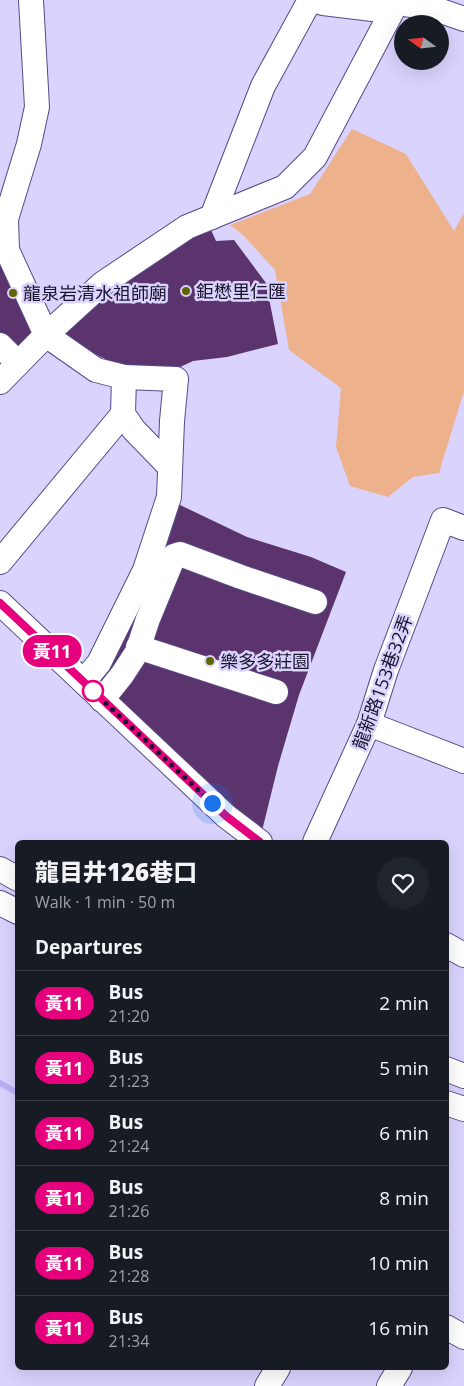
<!DOCTYPE html>
<meta charset="utf-8">
<style>
body{margin:0;font-family:"Open Sans","Noto Sans TC",sans-serif;background:#20242c;color:#f1f3f6;height:100vh;display:flex;flex-direction:column;font-size:19px;white-space:nowrap}
*{box-sizing:border-box;margin:0}
p{font-size:16px;color:#9ea1a6}
.icon{flex:none;width:28px;height:28px;fill:none;stroke:currentColor;stroke-width:2;stroke-linecap:round;stroke-linejoin:round}
.map{position:relative;flex:1;overflow:hidden}
.sheet{position:absolute;left:15px;top:840px;width:434px;height:530px;display:flex;flex-direction:column;background:#171b24;border-radius:8px;box-shadow:0 5px 20px #0002}
.sheet>*{flex:none}
.badge{padding:0 10px;border-radius:16px;font-size:18px;line-height:32px}
.needle{width:32px;rotate:285deg}
.buttons{position:absolute;left:394px;top:15px;display:grid;gap:10px}
.buttons a{display:grid;place-items:center;width:55px;height:55px;border-radius:50%;background:#171b24;box-shadow:0 5px 20px #0002;font-size:25px}
.you{position:absolute;width:25px;height:25px;margin:-12px;border:4px solid #fff;border-radius:50%;background:#1a73e8;box-shadow:0 0 0 8px #1a73e833}
.map>.badge{position:absolute;translate:-50% -50%;box-shadow:0 0 0 2px #fff}
h2{padding:0 20px;font-size:19px;line-height:45px}
.round{display:grid;place-items:center;flex:none;width:52px;height:52px;border-radius:26px;background:#20242c}
.summary{display:flex;align-items:center;justify-content:space-between;height:85px;padding:0 20px}
h1{font-size:24px;font-weight:800;line-height:38px}
ul{padding:0;list-style:none}
li{display:flex;align-items:center;gap:15px;height:65px;padding:0 20px;border-top:1px solid #363941}
li div{flex:1}
li b{display:block;font-size:19px}
li em{font-style:normal}
li .badge{min-width:55px;font-weight:700;text-align:center}
.map>svg:first-child{display:block}
</style>
<div class="map">
<svg width="464" height="1386" viewBox="0 0 464 1386">
<rect width="100%" height="100%" fill="#dad3fe"/>
<!-- green -->
<path fill="#edb18c" d="M352 129 406 154 454 231 464 213V391L439 473 413 477 388 497 350 486 336 447 341 388 289 350 275 270 244 236 230 225 310 194Z"/>
<g fill="none" stroke-linecap="round" stroke-linejoin="round">
<!-- stream -->
<path stroke="#beaff9" stroke-width="6" d="M0 1083 18 1093"/>
</g>
<!-- building -->
<g fill="#5b346e">
<path d="M208 223 216 241 234 240 266 283 278 344 227 357 193 361 163 375 125 369 97 355 57 331 94 300Z"/>
<path d="M0 248 46 335 18 363 0 349Z"/>
<path d="M178 504 247 537 311 557 346 572 299 695 278 766 261 835 96 679 138 604 170 534Z"/>
</g>
<g fill="none" stroke-linecap="round" stroke-linejoin="round">
<defs>
<g id="minor">
<path d="M31 0 37 107 29 144 6 219 7 250 46 335"/>
<path d="M313 0 323 3 381 10 397 3"/>
<path d="M397 3 435 9 464 19"/>
<path d="M212 217 263 86 310 0"/>
<path d="M46 335 96 370 124 377 176 379 172 421 169 497 145 570 99 663 84 681"/>
<path d="M0 345 18 363"/>
<path d="M0 382 46 335 102 284 187 227 285 187 315 157 398 0"/>
<path d="M123 414 134 430 170 467"/>
<path d="M0 562 123 414 124 377"/>
<path d="M0 603 226 816 260 842"/>
<path d="M138 647 276 692"/>
<path d="M102 700 122 675 137 652 148 619 174 556 180 554 241 577 315 602"/>
<path d="M369 724 464 761"/>
<path d="M315 842 369 724 386 670 443 520 464 528"/>
<path d="M0 869 18 879"/>
<path d="M0 903 18 912"/>
<path d="M446 945 464 955"/>
<path d="M446 1069 464 1076"/>
<path d="M446 1103 464 1109"/>
<path d="M446 1327 464 1337"/>
<path d="M267 1386 278 1368"/>
<path d="M389 1386 400 1368"/>
</g>
</defs>
<!-- minor casing -->
<use href="#minor" stroke="#584987" stroke-width="26"/>
<!-- minor -->
<use href="#minor" stroke="#fff" stroke-width="24"/>
</g>
<g fill="none" stroke-linecap="round" stroke-linejoin="round">
<defs>
<path id="line" d="M0 603 226 816 260 842"/>
</defs>
<!-- line casing -->
<use href="#line" stroke="#fff" stroke-width="11"/>
<!-- line -->
<use href="#line" stroke="#e6007e" stroke-width="8"/>
<!-- walk -->
<path stroke="#18122b" stroke-width="5" stroke-dasharray="0 9" d="M93 691 212 803"/>
</g>
<!-- markers -->
<g fill="#5f6500" stroke="#dad3fe" stroke-width="2">
<circle cx="186" cy="291" r="5"/>
<circle cx="13" cy="293" r="5"/>
<circle cx="210" cy="661" r="5"/>
</g>
<circle fill="#fff" stroke="#e6007e" stroke-width="2.5" cx="93" cy="691" r="10"/>
<g text-anchor="middle" dominant-baseline="central" stroke-width="5" stroke-linejoin="round" paint-order="stroke">
<!-- poi labels -->
<g font-size="18" fill="#18122b" stroke="#dad3fe" text-anchor="start">
<text x="196" y="291">鉅懋里仁匯</text>
<text x="23" y="293">龍泉岩清水祖師廟</text>
<text x="220" y="661">樂多多莊園</text>
</g>
<!-- street labels -->
<g font-size="18" fill="#18122b" stroke="#dad3fe">
<text transform="translate(382 682) rotate(-70)">龍新路153巷32弄</text>
</g>
</g>
</svg>
<div class="buttons">
<a><svg class="needle" viewBox="-14 -14 28 28"><path d="M0-13l5 13h-10z" fill="#e53935"/><path d="M0 13l5-13h-10z" fill="#9ea1a6"/></svg></a>
</div>
<div class="you" style="left:212px;top:803px"></div>
<b class="badge" style="left:52px;top:651px;background:#e6007e;color:#fff">黃11</b>
<section class="sheet">
<div class="summary"><div><h1>龍目井126巷口</h1><p>Walk · 1 min · 50 m</p></div><a class="round"><svg class="icon" aria-label="heart" viewBox="0 0 24 24"><path d="M12 20l-8-8c-3-5 5-10 8-4 3-6 11-1 8 4z"/></svg></a></div>
<h2>Departures</h2>
<ul>
<li><span class="badge" style="background:#e6007e;color:#fff">黃11</span><div><b>Bus</b><p>21:20</p></div><em>2 min</em></li>
<li><span class="badge" style="background:#e6007e;color:#fff">黃11</span><div><b>Bus</b><p>21:23</p></div><em>5 min</em></li>
<li><span class="badge" style="background:#e6007e;color:#fff">黃11</span><div><b>Bus</b><p>21:24</p></div><em>6 min</em></li>
<li><span class="badge" style="background:#e6007e;color:#fff">黃11</span><div><b>Bus</b><p>21:26</p></div><em>8 min</em></li>
<li><span class="badge" style="background:#e6007e;color:#fff">黃11</span><div><b>Bus</b><p>21:28</p></div><em>10 min</em></li>
<li><span class="badge" style="background:#e6007e;color:#fff">黃11</span><div><b>Bus</b><p>21:34</p></div><em>16 min</em></li>
</ul>
</section>
</div>
